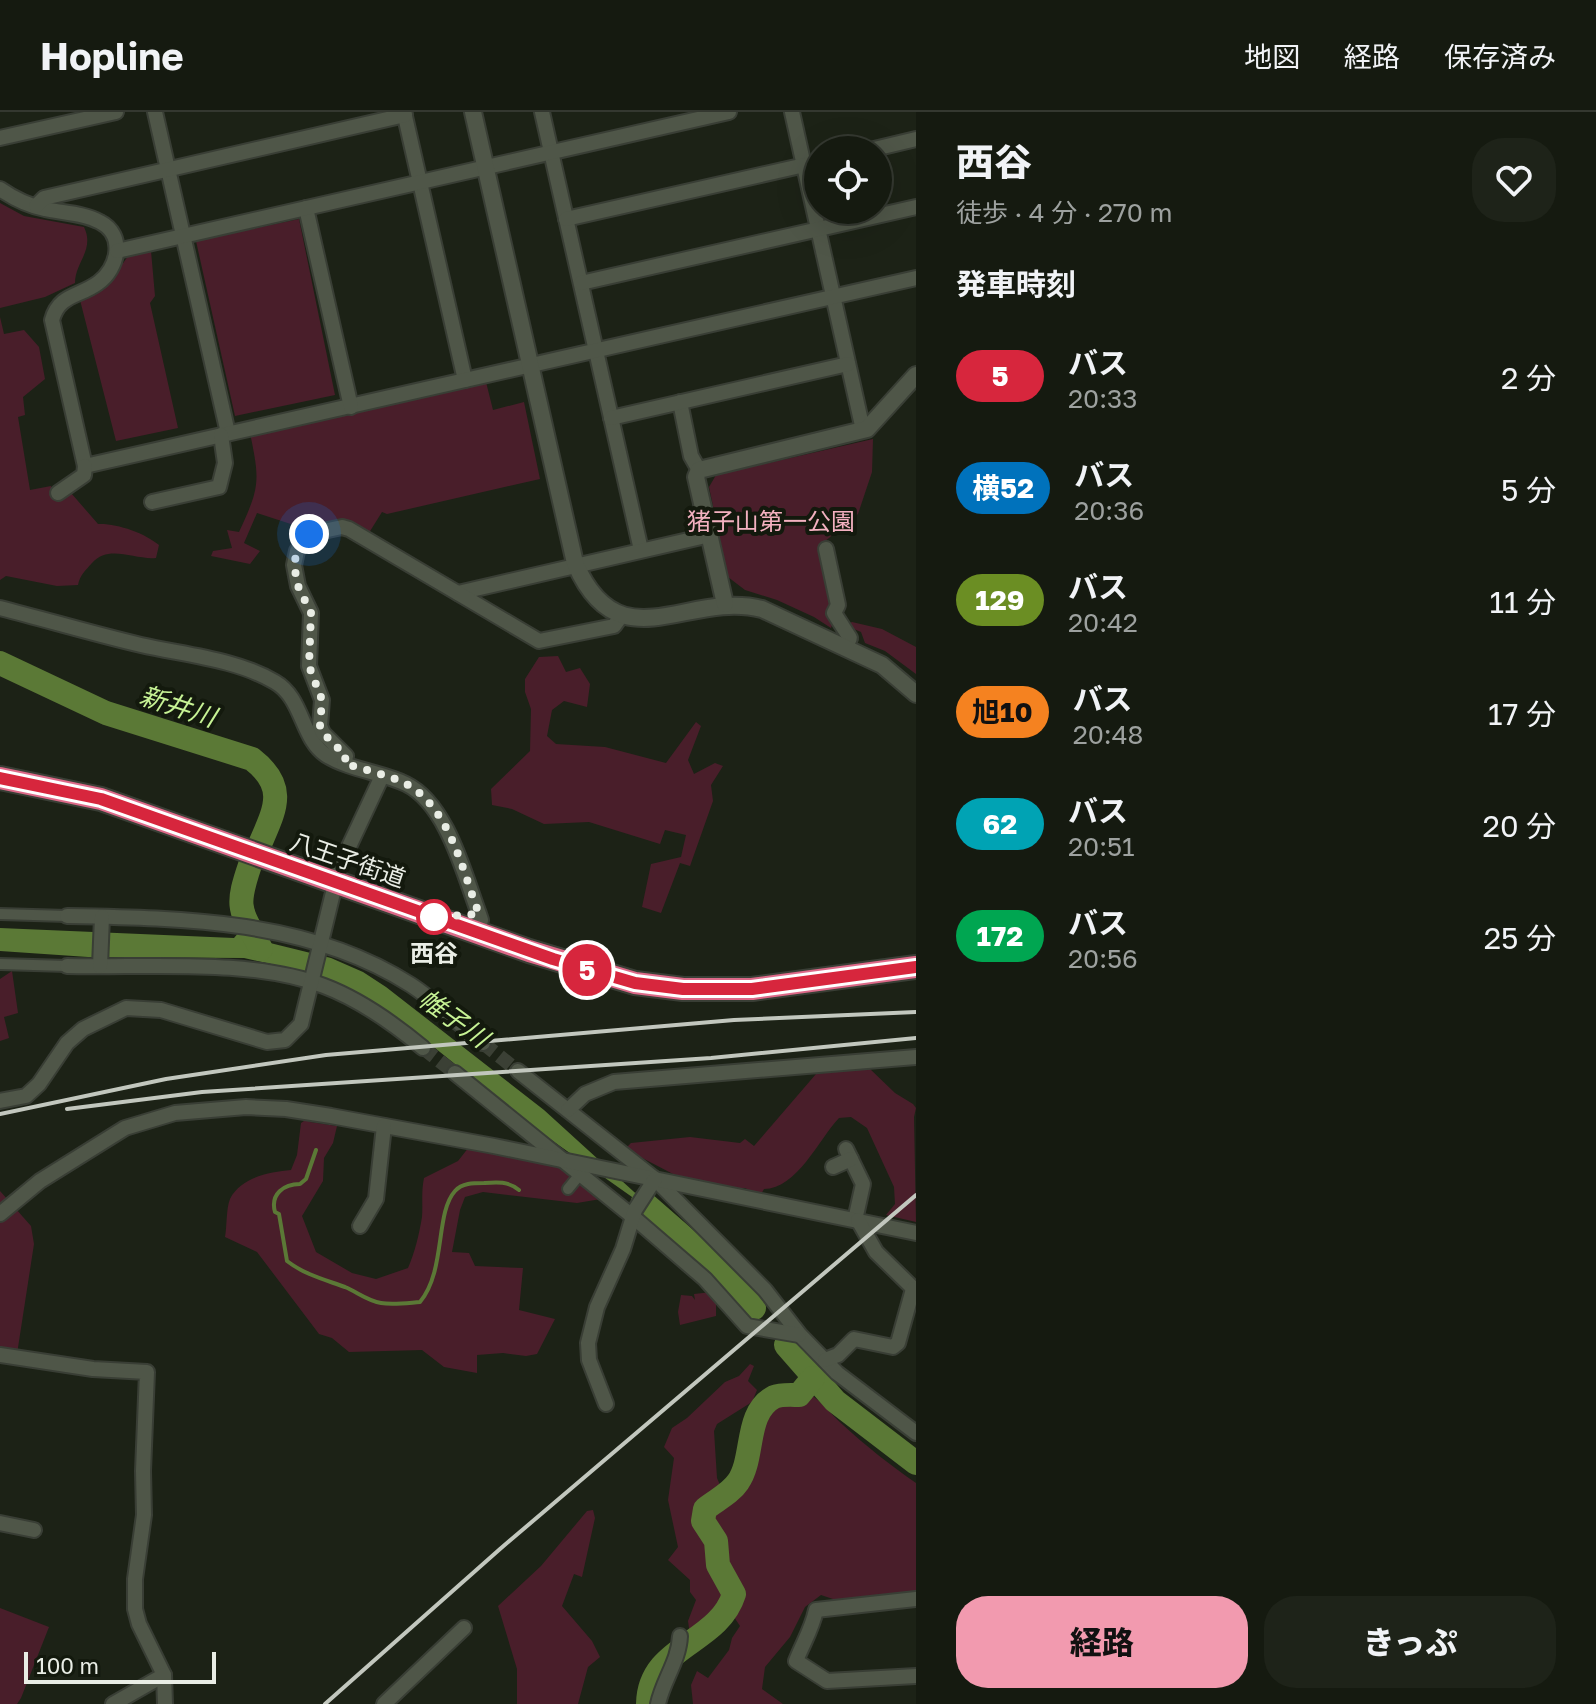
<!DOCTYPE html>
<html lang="ja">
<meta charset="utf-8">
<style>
body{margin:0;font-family:"Golos Text","Noto Sans JP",sans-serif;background:#1e2319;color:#f1f3f6;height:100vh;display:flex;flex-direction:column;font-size:30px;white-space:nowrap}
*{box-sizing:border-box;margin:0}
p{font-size:26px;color:#9da19f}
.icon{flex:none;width:44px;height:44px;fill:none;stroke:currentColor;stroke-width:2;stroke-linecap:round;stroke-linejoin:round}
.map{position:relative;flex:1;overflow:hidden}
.panel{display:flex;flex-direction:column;background:#151a10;width:680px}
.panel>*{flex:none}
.badge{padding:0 16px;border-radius:26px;font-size:28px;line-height:52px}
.buttons{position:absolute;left:804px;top:24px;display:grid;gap:16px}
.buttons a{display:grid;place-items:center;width:88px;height:88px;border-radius:50%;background:#151a10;box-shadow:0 8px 32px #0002,0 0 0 2px #343830;font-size:40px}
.scale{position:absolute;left:24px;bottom:20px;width:192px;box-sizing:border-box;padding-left:8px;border:4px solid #e9ede5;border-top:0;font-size:22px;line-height:28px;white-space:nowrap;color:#e9ede5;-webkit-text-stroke:6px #13190d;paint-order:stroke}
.you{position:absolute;width:40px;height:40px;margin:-20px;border:6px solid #fff;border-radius:50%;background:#1a73e8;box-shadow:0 0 0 12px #1a73e833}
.map>.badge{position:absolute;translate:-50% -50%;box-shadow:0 0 0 4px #fff}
h2{padding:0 40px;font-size:30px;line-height:72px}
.round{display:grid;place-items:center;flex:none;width:84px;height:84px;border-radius:32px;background:#1e2319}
.head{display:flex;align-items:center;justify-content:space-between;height:136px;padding:0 40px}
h1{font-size:38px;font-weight:800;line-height:60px}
.action{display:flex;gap:16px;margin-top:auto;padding:16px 40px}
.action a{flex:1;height:92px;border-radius:32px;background:#f29aaf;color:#111;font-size:32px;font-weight:800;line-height:92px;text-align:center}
.action a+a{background:#1e2319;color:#f1f3f6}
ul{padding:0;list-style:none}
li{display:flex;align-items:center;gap:24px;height:112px;padding:0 40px}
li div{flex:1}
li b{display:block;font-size:30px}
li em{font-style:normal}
li .badge{min-width:88px;font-weight:700;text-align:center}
header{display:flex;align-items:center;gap:48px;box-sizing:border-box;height:112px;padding:0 40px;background:#151a10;border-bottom:2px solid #343830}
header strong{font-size:38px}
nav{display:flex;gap:44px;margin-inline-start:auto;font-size:28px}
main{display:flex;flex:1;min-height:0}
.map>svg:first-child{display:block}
</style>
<header>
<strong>Hopline</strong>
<nav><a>地図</a><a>経路</a><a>保存済み</a></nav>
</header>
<main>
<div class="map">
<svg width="916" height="1592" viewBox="0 0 916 1592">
<rect width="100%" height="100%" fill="#1c2216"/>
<!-- green -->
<g fill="#491e2a">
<path d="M0 91 24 104 84 115C95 138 75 150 75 171L45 185 0 196Z"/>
<path d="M299 107 335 283 235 304 196 129Z"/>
<path d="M151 139 155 184 150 191 178 316 116 329 80 188C104 178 114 165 128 144Z"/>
<path d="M0 205 4 222 24 218 39 235 45 267 23 285 25 303 18 305 30 378 51 374 55 387 71 381 98 412C116 411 145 421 159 433L156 446C134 448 109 432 92 451 85 459 80 463 78 473L57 474 6 464 0 468Z"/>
<path d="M486 270 493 298 524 290 540 367 387 402 382 400 367 424 342 411 330 409 306 417 257 401 244 431 260 439 250 452 211 444 213 439 232 436 227 418 239 420C260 375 260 369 250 321Z"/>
<path d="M873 327 872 360 858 402 818 435 830 489 827 501 832 513 831 516 814 505 777 488 745 478 728 465 709 375 716 363Z"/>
<path d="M852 510 882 517 916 535V562L885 539 865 531 861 520 849 515 848 512Z"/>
<path d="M558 544 566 560 580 556 590 572 587 595 564 589 552 598 547 624 556 632 605 635 666 651 696 610 701 614 688 648 694 662 715 651 723 654 711 673 713 689 690 754 680 751 661 801 642 795 651 752 681 745 686 723 665 718 660 732 589 710 544 712 512 697 492 693 491 677 530 639 531 597 525 580V567L539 545Z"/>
<path d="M12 859 18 901 4 905 9 926 0 929V867Z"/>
<path d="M869 956 895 981 913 992 916 996 914 1005 916 1110 886 1103 895 1092 894 1075 867 1016 851 1005 839 1006C819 1027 797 1077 764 1077L760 1084 745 1076H725L673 1062 625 1037 631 1031 690 1025 740 1031 745 1027 754 1034 816 962Z"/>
<path d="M307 1007 310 1010 337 1014 333 1031 324 1046 323 1069 302 1104 316 1140 352 1161 376 1167 408 1156C415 1140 419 1123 422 1105 423 1092 421 1080 424 1066L458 1049 469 1035 562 1054 601 1087 577 1091 483 1080 465 1085 460 1098 452 1140 469 1141 475 1154 523 1156 519 1198 555 1207 537 1242 526 1244 503 1241 477 1243V1261L444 1255 422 1238 349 1240 332 1226 319 1222 257 1140 225 1125C227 1114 226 1097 230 1087 241 1065 270 1060 291 1058L297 1043 301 1011Z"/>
<path d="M0 1079 31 1114 34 1132 17 1242 0 1241Z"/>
<path d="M712 1180 716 1188V1204L680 1213 678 1200 681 1183 692 1184 695 1188 694 1182Z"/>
<path d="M750 1252 754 1254 748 1269 757 1278 752 1290 717 1312 714 1319 717 1366 720 1373C740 1374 747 1359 752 1343L743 1339C747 1314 771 1260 806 1279 819 1287 831 1302 843 1313 866 1334 890 1353 916 1371V1481L836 1488 821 1483 805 1495 790 1525 765 1555 762 1577 783 1592H693L691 1573 697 1559 708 1566 729 1538 732 1526 740 1514 732 1502 692 1538 688 1509 696 1488 690 1480V1468L668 1448 678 1435 668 1388 674 1346 664 1335 672 1316 687 1306 725 1270 739 1264Z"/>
<path d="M593 1398 595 1406 582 1465 574 1462 562 1494 592 1529 600 1545 588 1555 578 1592H517V1557L498 1494 541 1454 587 1399Z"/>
<path d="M0 1496 49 1515 21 1586 17 1592H0Z"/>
</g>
<!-- water -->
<path fill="#5b7936" d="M0 816 234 826 240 819 261 822 262 829 331 846 363 860 386 875 544 998 666 1109 533 1015 404 911 338 871 303 859 244 846 88 845 0 839Z"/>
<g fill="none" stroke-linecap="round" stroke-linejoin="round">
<!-- stream -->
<path stroke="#5b7936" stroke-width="4" d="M316 1038 306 1067 300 1072C284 1072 270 1082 275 1100L279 1102 287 1149C305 1163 326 1168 345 1175 357 1180 368 1189 381 1191 393 1193 407 1191 420 1190 446 1159 435 1101 455 1079 462 1071 473 1071 484 1071 497 1070 508 1069 519 1078"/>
<!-- river -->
<g stroke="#5b7936" stroke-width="24">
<path d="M0 551 106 601 252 647C288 675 275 697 260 732"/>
<path d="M250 753C235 797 240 797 261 837"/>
<path d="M643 1090 706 1145 754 1196"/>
<path d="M786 1233 835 1289 916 1351"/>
<path d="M648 1592C649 1533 718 1533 734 1482L718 1453 716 1429 703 1409 705 1397C716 1388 730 1382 738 1370 755 1346 744 1301 774 1285 781 1282 792 1283 799 1283L813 1266"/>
</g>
<!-- minor-tunnel -->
<g stroke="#3b4035" stroke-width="14" stroke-dasharray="14 7" stroke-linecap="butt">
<path d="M483 931 518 959"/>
<path d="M423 936 455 961"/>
</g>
<defs>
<g id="pedestrian">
<path d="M0 802 67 804"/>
<path d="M0 852 67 854"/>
<path d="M568 1077 581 1061"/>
</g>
<g id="minor">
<path d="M155 0 228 321"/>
<path d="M404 0 465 268"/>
<path d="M542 0 641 438"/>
<path d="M792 0 863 318"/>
<path d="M0 26 116 0"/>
<path d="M870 38 916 27"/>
<path d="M0 77C13 86 29 94 45 97 63 101 84 101 100 110 126 123 118 157 98 171 79 185 59 182 52 208L85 354 916 166"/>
<path d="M36 94 44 86 405 3"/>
<path d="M306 96 351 295"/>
<path d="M566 107 818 50"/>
<path d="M117 139 729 0"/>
<path d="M581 171 916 95"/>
<path d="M680 290 691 344 699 358"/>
<path d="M611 306 848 252"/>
<path d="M58 381 84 363 85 354"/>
<path d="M152 390 219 375 225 351 221 323"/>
<path d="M826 437 838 493 834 501 850 526 846 535"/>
<path d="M458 481 710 423"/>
<path d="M0 496C47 508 94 522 141 533 185 543 236 547 275 570 303 586 301 626 326 643 350 658 381 660 406 672 447 692 464 762 479 802L481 808 477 820"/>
<path d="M344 651 346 644 323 621 320 614 322 588 309 554 311 501 298 474 294 453 297 439 309 422 342 415 349 417 539 529 614 514 622 503"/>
<path d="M67 804C184 806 310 808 411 873 437 890 458 912 483 931"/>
<path d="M67 854C146 856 251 846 324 874 361 888 393 911 423 936"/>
<path d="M100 854 102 805"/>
<path d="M518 959 655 1067 765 1178 800 1223 837 1261 916 1321"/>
<path d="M455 961 632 1104 705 1167 747 1214 799 1223"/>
<path d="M0 989 26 984 39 972 67 931 83 917 126 896 161 898 267 930 285 928 301 912 339 756 382 664"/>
<path d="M568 998 585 982 614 970 916 945"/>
<path d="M846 1037 863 1072 855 1108"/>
<path d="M833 1055 851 1047"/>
<path d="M0 1102 40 1069 125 1016 175 1001 246 995 286 997 331 1004 494 1034 916 1121"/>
<path d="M858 1108 876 1140 916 1179"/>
<path d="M360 1114 376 1087 384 1014"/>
<path d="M0 1243 93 1257 147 1260 143 1359 144 1403 135 1467V1497L139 1512 164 1563 165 1592"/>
<path d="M825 1248 838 1243 854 1227 893 1235 898 1231 913 1177"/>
<path d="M606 1292 589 1248 588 1231 597 1195 623 1137 635 1098 655 1067"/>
<path d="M0 1411 34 1418"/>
<path d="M916 1487 816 1498C812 1517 803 1531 796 1549L827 1569 916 1564"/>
<path d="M113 1592 164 1563"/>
<path d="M384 1592 464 1516"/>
<path d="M658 1592C663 1568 679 1549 680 1524"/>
</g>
<g id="tertiary">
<path d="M473 0 575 451C619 553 687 478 762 497L882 553 916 582"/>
<path d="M725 492 696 365 699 358 867 317 916 263"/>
</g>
<path id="trunk" d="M0 666 101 687 529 839 635 871 683 877H752L916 855"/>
</defs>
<!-- pedestrian casing -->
<use href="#pedestrian" stroke="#393e35" stroke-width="14"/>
<!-- minor casing -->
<use href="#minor" stroke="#393e35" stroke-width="18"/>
<!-- tertiary casing -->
<use href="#tertiary" stroke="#393e35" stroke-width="20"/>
<!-- trunk casing -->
<use href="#trunk" stroke="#393e35" stroke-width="26"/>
<!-- pedestrian -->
<use href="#pedestrian" stroke="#4f5648" stroke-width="10"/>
<!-- minor -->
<use href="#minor" stroke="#4f5648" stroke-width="14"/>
<!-- tertiary -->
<use href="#tertiary" stroke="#4f5648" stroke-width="16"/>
<!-- trunk -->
<use href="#trunk" stroke="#dc6988" stroke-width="22"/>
<!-- rail -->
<g stroke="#c2c7be" stroke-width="4">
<path d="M67 997 202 980 711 946 916 926"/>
<path d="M0 1002 166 967 326 943 734 908 916 900"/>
<path d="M325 1592 500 1437 916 1083"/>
</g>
</g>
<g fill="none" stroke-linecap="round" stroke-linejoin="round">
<defs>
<path id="line" d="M0 666 101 687 553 847 635 871 683 877H752L916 855"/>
</defs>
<!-- line casing -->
<use href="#line" stroke="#fff" stroke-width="18"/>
<!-- line -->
<use href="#line" stroke="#d7263d" stroke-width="12"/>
<!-- walk -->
<path stroke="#e9ede5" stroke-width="8" stroke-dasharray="0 14.4" d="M309 422 297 439 294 453 298 474 311 501 309 554 322 588 320 614 323 621 346 644 344 651C364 658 390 663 408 673 450 697 463 760 479 802L434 805"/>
</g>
<!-- markers -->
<circle fill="#fff" stroke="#d7263d" stroke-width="4" cx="434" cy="805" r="16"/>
<g text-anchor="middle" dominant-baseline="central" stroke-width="8" stroke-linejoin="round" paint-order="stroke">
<!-- park labels -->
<g font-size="24" fill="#f3b1c0" stroke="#13190d">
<text x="771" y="408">猪子山第一公園</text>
</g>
<!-- street labels -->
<g font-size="24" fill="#e9ede5" stroke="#13190d">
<text transform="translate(348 747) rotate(19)">八王子街道</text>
</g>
<!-- stop labels -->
<g font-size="24" font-weight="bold" fill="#e9ede5" stroke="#13190d">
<text x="434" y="840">西谷</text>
</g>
<!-- water labels -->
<g font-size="26" font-style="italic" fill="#c7f395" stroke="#13190d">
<text transform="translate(178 594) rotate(18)">新井川</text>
<text transform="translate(454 906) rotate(36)">帷子川</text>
</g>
</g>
</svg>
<div class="buttons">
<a><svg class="icon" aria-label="locate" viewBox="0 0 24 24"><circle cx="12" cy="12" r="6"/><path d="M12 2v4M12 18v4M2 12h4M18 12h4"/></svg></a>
</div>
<div class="scale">100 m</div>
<div class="you" style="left:309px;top:422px"></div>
<b class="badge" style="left:587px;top:858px;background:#d7263d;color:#fff">5</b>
</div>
<section class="panel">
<div class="head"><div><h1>西谷</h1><p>徒歩 · 4 分 · 270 m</p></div><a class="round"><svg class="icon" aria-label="heart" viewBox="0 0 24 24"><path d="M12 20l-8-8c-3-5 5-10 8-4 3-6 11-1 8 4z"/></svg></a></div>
<h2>発車時刻</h2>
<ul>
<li><span class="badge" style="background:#d7263d;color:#fff">5</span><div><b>バス</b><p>20:33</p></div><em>2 分</em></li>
<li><span class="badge" style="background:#0072bc;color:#fff">横52</span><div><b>バス</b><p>20:36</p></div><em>5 分</em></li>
<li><span class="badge" style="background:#6b8e23;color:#fff">129</span><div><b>バス</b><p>20:42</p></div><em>11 分</em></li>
<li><span class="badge" style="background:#f58220;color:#111">旭10</span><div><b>バス</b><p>20:48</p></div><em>17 分</em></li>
<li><span class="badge" style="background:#00a3b4;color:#fff">62</span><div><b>バス</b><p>20:51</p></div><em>20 分</em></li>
<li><span class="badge" style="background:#00a651;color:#fff">172</span><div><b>バス</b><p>20:56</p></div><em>25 分</em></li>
</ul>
<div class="action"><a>経路</a><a>きっぷ</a></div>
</section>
</main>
